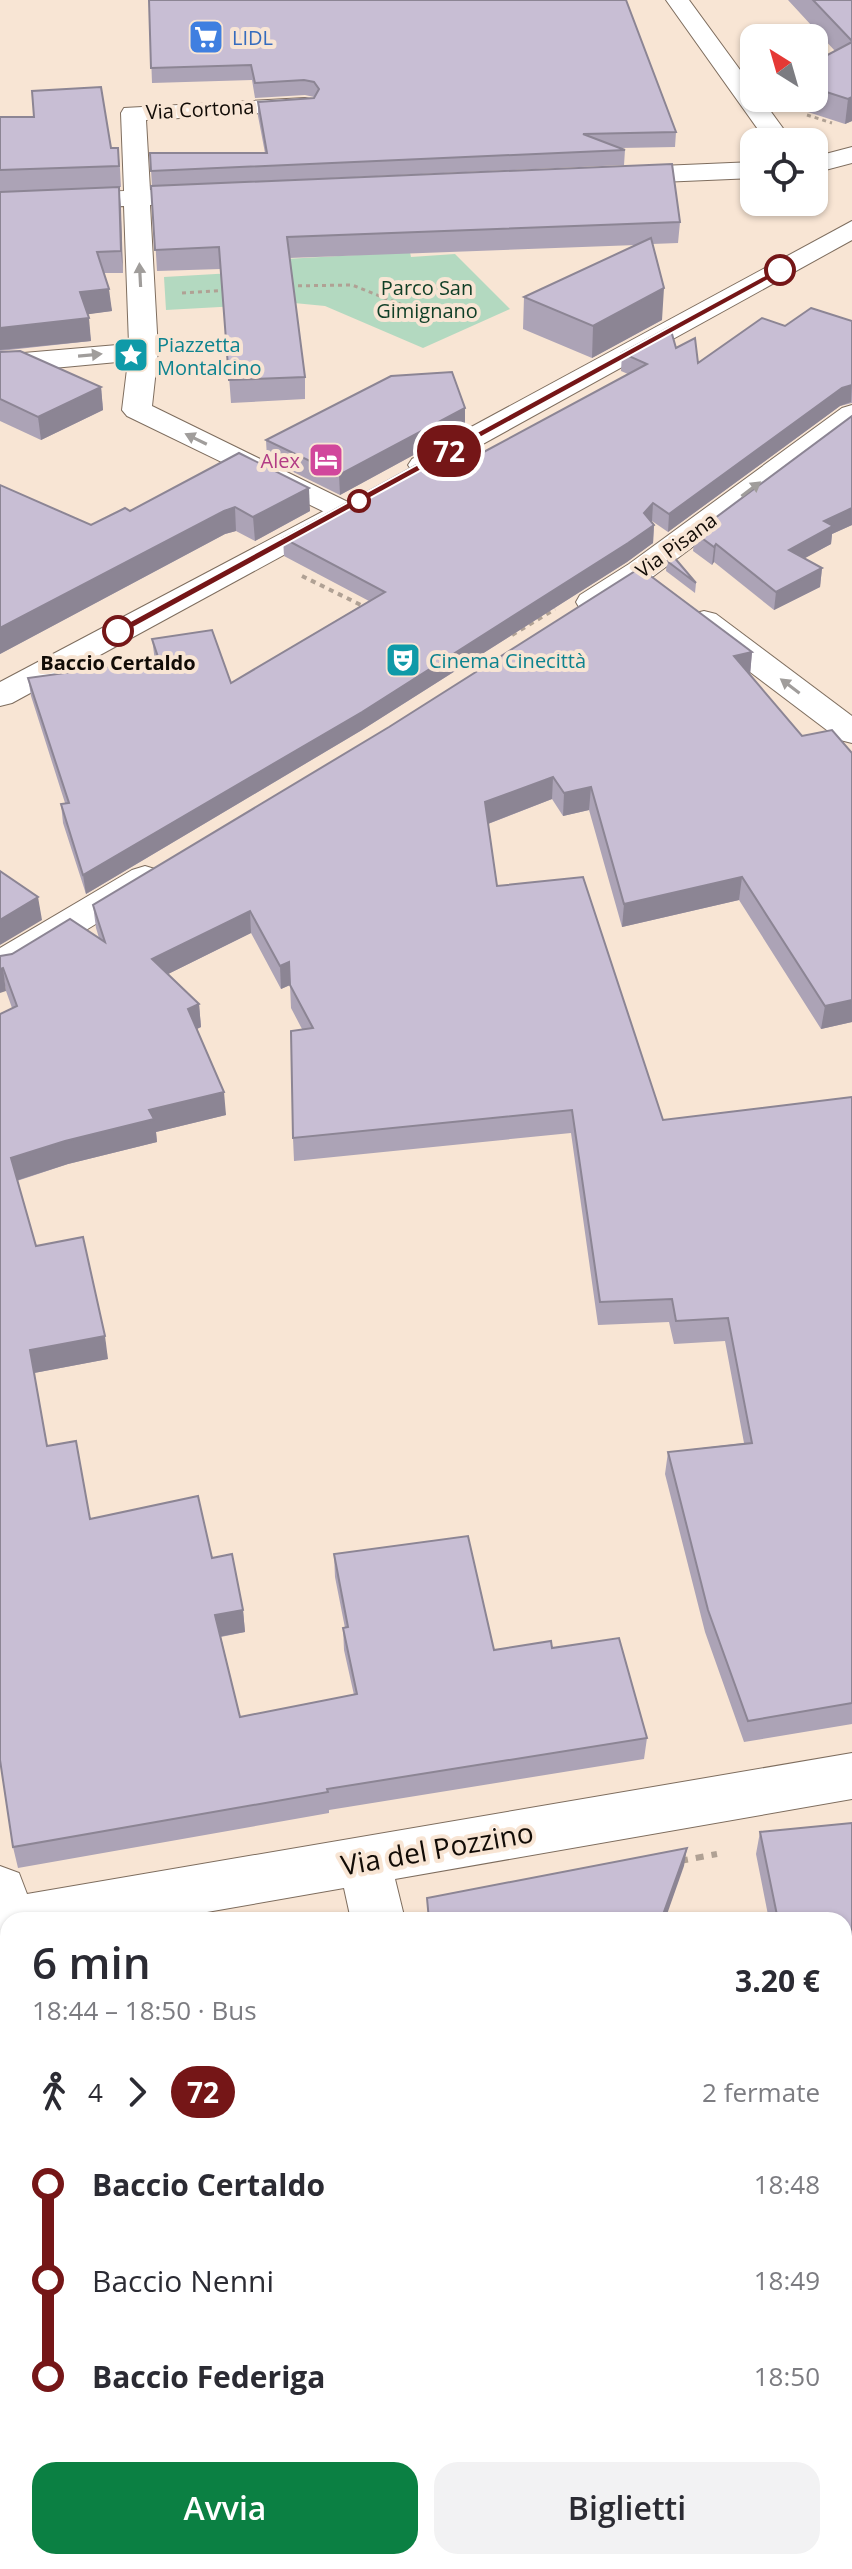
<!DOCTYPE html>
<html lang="it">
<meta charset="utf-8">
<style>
body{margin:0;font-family:"Open Sans",sans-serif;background:#f2f2f3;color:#2b2b33;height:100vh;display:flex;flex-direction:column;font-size:30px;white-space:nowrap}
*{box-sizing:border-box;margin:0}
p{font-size:26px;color:#7c7c81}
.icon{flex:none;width:44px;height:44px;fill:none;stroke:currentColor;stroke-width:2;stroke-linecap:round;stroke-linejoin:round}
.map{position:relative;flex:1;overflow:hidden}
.drawer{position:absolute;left:0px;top:1912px;width:852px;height:658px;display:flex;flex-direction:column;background:#fff;border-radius:24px 24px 0 0;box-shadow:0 2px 6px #0004}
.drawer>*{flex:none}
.badge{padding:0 16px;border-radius:26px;font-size:28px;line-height:52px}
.needle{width:52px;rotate:323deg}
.tools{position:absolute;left:740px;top:24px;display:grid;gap:16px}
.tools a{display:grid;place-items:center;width:88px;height:88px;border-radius:16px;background:#fff;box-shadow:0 2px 6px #0004;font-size:40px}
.map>.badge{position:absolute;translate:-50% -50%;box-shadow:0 0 0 4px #fff}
.legs{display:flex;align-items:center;gap:12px;height:88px;padding:0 32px;font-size:26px}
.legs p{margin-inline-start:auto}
.overview{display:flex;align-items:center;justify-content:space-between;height:136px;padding:0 32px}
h1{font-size:44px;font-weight:600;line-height:60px}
.cta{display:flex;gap:16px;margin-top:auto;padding:16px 32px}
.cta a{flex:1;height:92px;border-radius:24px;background:#0b8043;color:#fff;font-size:32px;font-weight:600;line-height:92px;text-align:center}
.cta a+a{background:#f2f2f3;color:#2b2b33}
ul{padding:0 32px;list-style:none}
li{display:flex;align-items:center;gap:28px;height:96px;font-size:30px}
li i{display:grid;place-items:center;width:12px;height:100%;margin:0 10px;background:currentColor}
li i::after{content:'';width:20px;height:20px;margin:-10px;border:6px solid;border-radius:50%;background:#fff}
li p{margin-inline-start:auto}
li:first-child i{background:linear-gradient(#0000 50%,currentColor 0)}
li:last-child i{background:linear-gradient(currentColor 50%,#0000 0)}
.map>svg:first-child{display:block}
</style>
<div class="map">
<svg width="852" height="2569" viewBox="0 0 852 2569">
<rect width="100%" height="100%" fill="#f8e5d4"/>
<!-- built -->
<path fill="#f0d7c0" d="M8 2184V2562H423L424 2569H0V2186Z"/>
<!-- green -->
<path fill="#b3d9c0" d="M410 252 411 257 455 254 510 309 423 348 325 306 294 303 166 310 164 277 250 272V261Z"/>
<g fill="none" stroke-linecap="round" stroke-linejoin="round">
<defs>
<g id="minor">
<path d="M666 0H689L754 89V98H761L793 142H767Z"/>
<path d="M305 98 314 100 317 105 314 110 146 120 150 190 213 187 226 195 213 203 150 205 158 351 152 406 352 504 357 511 352 518 341 520 127 416 122 410 128 361 0 373V355L129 344 124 206 0 211V195L124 191 121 113 124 108Z"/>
<path d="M852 147V163L814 173V157Z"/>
<path d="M754 162V178L614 184 601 176 614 168Z"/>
<path d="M852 405V428L651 578 604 609 592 612 580 609 576 602 580 595 629 564 842 408Z"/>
<path d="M704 611 716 614 852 716V743L840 740 692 628 687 621 692 614Z"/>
<path d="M145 866 158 870 164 878 158 886 14 974 0 977V948L132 870Z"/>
<path d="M852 1753V1799L395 1879 405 1920H351L344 1888 161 1920H8V1946L0 1947V1866L19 1873 27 1894Z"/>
<path d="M8 2055V2109L0 2111V2057Z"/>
<path d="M422 2562H488L489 2569H423Z"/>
</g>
<g id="tertiary">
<path d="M852 221V240L434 471H412L408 465 412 459Z"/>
<path d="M335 505 346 507 351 514 346 521 12 703 0 706V682Z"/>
</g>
</defs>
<!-- minor casing -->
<use href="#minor" stroke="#7e6d5e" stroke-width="2"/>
<!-- tertiary casing -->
<use href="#tertiary" stroke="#7e6d5e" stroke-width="2"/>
<!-- path-far2 -->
<g stroke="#b0a194" stroke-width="3" stroke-dasharray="4 4" stroke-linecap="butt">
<path d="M807 115 832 123"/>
<path d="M290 286 352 285 415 310"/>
<path d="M182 293 228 290"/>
</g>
<!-- path-far1 -->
<g stroke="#b0a194" stroke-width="4" stroke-dasharray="5 5" stroke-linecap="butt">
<path d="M302 576 365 607"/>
<path d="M512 635 555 609"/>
</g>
<!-- path -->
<g stroke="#b0a194" stroke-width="6" stroke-dasharray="8 8" stroke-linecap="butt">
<path d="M680 1861 717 1854"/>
<path d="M0 1992 8 1991"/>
<path d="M0 2164 8 2163"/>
</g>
<!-- minor -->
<use href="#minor" fill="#fff" fill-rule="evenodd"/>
<!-- tertiary -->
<use href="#tertiary" fill="#fff" fill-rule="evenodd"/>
</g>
<!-- wall -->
<g fill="#aca3b6">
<path d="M149 0 676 132 675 147 621 148 625 150 624 165 178 185 680 222 678 243 652 244 662 320 592 358 523 329 524 297 636 245 289 258 305 377V399L231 403 221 269 157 271 150 153H265L258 116V102L314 98V97L305 95 255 98 252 80 152 83Z"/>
<path d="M788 0H852V121L845 124 780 103 781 98H814V62L835 51Z"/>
<path d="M0 117H34L111 148H118L120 169 121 187H119L123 273H104L112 311 87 314 91 341 0 351Z"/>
<path d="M852 321V403L840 406 668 532 652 521H651L654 525 653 543 627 562 362 730 86 894 63 823 61 804 65 803 31 696 28 678 155 661 152 639 231 683 369 601 284 556 283 538 480 454 628 374 621 371 622 353 676 348 698 363 785 326Z"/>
<path d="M0 352 101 387 103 410 41 440 0 421Z"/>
<path d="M852 416V525L832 534 831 544 804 558 822 568 820 587 774 610 714 562 712 565 693 551 695 533Z"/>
<path d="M465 427 340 495 267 459 266 440Z"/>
<path d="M239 453 310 511 255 541 236 531 225 534 0 654V485L91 525 130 511Z"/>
<path d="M667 561 696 583 695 593 666 571Z"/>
<path d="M752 652 750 675 802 736 852 753V1022L821 1029 739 900 622 927 589 810 563 816 552 799 488 824 497 886 663 1120 852 1097V1724L744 1742 705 1632 665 1474 668 1452 744 1443 725 1341 674 1344 669 1322 598 1325 571 1133 294 1161 293 1138 302 1029 291 1008 290 985 281 989 251 933 168 974 199 1004 201 1027 197 1029 226 1115 156 1132 157 1142 68 1164 17 1181 36 1246 108 1359 34 1373 47 1446 90 1519 212 1558 243 1610 245 1632 221 1637 240 1717 354 1695 344 1650 343 1628H345L335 1577 334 1554 494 1650 552 1648 647 1738 644 1759 329 1810V1813L18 1868 13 1847 12 1008 6 991 0 956 99 938 96 928 93 905Z"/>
<path d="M852 1823V2055H844V1920H769L756 1854 760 1832Z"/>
<path d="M520 2562H746L747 2569H520Z"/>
</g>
<!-- shaded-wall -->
<g fill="#8c8594">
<path d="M852 97V121L845 124 848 99Z"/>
<path d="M119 187 121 208 123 273 121 251Z"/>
<path d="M664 288 662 320 592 358 593 326Z"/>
<path d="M109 289 112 311 83 315 80 292Z"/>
<path d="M89 318 91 341 0 350V328Z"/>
<path d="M852 385 851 402 840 406 668 532 669 514 842 388Z"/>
<path d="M101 387 103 410 41 440 38 417Z"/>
<path d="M465 408V427L340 495 339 475Z"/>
<path d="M309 488 310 511 255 541 253 517Z"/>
<path d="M653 503 652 521 643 531 644 513Z"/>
<path d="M235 507 236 531 225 534 0 654V628L224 511Z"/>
<path d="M852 508V525L832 534 831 544 787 568 789 550 824 521Z"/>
<path d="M654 525 653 543 627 562 362 730 86 894 83 875Z"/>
<path d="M716 544 714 562 712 565 714 547Z"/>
<path d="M822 568 820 587 774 610 776 592Z"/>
<path d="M752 652 750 675 734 656Z"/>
<path d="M553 777 552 799 485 825V802Z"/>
<path d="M591 787 589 810 563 816 564 793Z"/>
<path d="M742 877 739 900 622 927 624 904Z"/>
<path d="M38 897 42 920 0 945V920Z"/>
<path d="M250 911 251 933 154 981 152 959Z"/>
<path d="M289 962 290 985 281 989 280 966Z"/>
<path d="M3 968 6 991 0 993V969Z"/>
<path d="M852 1000V1022L821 1029 825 1006Z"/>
<path d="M199 1004 201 1027 190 1032 188 1009Z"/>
<path d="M224 1092 226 1115 156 1132 157 1142 68 1164 15 1181 11 1158 149 1110Z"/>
<path d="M105 1336 108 1359 34 1373 30 1350Z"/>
<path d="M243 1610 245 1632 218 1637 215 1615Z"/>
<path d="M687 1848 684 1866 665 1920H661Z"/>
</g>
<!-- building -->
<g fill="#c8bed4" stroke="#8c8594" stroke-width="2">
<path d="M149 0H626L676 132 583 134 625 150 151 171 150 153H267L258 102 314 98 319 89 314 82 304 80 255 83 251 65 151 68Z"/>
<path d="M813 0H852V41Z"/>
<path d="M852 42V97L848 99 814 88V62Z"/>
<path d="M101 87 111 148H118L119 166 0 170V117H34L32 91Z"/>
<path d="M672 164 680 222 287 237 305 377 229 380 219 247 155 250 151 186Z"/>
<path d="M119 187 121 251 97 252 109 289 80 292 89 318 0 328V192Z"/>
<path d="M651 238 664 288 593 326 524 297Z"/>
<path d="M811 308 852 321V385L842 388 669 514 653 503 644 513 654 525 628 543 362 712 83 875 61 804 69 803 28 678 159 660 152 639 212 630 231 683 385 592 283 538 473 434 480 454 647 364 622 353 670 327 676 348 695 338 698 363 762 318 785 326Z"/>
<path d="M20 351 101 387 38 417 0 399V352Z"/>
<path d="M452 372 465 408 339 475 266 440 391 376Z"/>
<path d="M852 416V508L824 521 833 526 789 550 822 568 776 592 716 544 714 547 695 533Z"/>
<path d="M239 453 309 488 253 517 235 507 224 511 0 628V485L91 525 125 508 130 511Z"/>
<path d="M673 556 696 583 667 561Z"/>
<path d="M640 568 752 652 734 656 802 736 832 730 852 753V1000L825 1006 742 877 624 904 591 787 564 793 553 777 485 802 497 886 583 877 663 1120 852 1097V1703L748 1721 708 1610 668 1452 752 1443 728 1318 676 1321 672 1299 600 1302 572 1110 293 1138 291 1031 313 1028 290 985 289 962 280 966 250 911 152 959 199 1004 188 1009 224 1092 149 1110 154 1119 65 1141 11 1158 36 1246 83 1237 105 1336 30 1350 47 1446 76 1441 90 1519 198 1496 212 1558 232 1554 243 1610 215 1615 240 1717 357 1694 343 1628 348 1627 334 1554 468 1536 494 1650 551 1641 552 1648 619 1638 647 1738 327 1789 328 1792 13 1847 0 1760V1014L17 1006 3 968 0 969V956L12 954 70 919 105 942 93 905 389 727Z"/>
<path d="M0 871 38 897 0 920Z"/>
<path d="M852 1823V2035L844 2036V1920H778L760 1832Z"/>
<path d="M687 1848 661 1920H429L427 1898Z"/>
<path d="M8 2239V2562H350L351 2569H0V2240Z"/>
<path d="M523 2562H746L747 2569H524Z"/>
</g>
<!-- one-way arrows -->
<defs><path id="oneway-solid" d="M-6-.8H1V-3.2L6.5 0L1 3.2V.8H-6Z" transform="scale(2)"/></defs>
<g fill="#a09d9b">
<use href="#oneway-solid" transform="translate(140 275) rotate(-93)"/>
<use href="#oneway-solid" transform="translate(90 355) rotate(-5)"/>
<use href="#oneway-solid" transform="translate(196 439) rotate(-154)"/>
<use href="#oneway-solid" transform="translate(751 489) rotate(-37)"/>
<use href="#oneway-solid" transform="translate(790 686) rotate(-143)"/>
</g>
<!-- line-1 -->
<path fill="#751617" stroke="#fff" stroke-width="2" d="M780 267 783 272 122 634 112 631Z"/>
<!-- icons -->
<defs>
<symbol id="supermarket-square" viewBox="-11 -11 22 22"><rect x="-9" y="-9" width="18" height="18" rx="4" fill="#3f7fe0" stroke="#f8e5d4"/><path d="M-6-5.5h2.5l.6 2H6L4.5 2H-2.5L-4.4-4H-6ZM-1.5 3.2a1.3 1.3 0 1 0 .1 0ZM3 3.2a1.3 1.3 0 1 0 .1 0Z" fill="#fff"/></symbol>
<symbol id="sight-square" viewBox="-11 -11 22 22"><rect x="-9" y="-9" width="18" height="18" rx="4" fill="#0f9aa8" stroke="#f8e5d4"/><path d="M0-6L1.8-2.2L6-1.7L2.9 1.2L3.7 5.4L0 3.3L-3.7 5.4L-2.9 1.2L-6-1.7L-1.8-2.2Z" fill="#fff"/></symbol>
<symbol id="hotel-square" viewBox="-11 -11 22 22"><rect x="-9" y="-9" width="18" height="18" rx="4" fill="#d1479c" stroke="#f8e5d4"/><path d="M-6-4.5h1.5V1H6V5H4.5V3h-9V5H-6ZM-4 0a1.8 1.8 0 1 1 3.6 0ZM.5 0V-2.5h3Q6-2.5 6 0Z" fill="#fff"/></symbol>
<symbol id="theatre-square" viewBox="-11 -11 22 22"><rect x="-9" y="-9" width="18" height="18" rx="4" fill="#0f9aa8" stroke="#f8e5d4"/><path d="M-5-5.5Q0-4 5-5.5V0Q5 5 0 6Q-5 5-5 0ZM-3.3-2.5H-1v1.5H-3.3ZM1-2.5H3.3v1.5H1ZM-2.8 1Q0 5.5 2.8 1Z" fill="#fff"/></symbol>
</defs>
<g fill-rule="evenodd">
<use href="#supermarket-square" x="186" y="17" width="40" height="40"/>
<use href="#sight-square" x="111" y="335" width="40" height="40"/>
<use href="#hotel-square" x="306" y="440" width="40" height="40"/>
<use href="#theatre-square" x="383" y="640" width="40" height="40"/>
</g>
<!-- markers -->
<g fill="#fff" stroke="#751617" stroke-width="4">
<circle cx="780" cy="270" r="14"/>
<circle cx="359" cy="501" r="10"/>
<circle cx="118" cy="631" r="14"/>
</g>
<g text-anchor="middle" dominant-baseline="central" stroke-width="8" stroke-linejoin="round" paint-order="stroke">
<!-- far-shop labels -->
<g font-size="20" fill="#366cbe" stroke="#f8e5d4" text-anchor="start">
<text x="232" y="37">LIDL</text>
</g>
<!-- far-street labels -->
<g font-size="20" fill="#110b06" stroke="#f8e5d4">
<text transform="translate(200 109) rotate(-3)">Via Cortona</text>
<text transform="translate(676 545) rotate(-36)">Via Pisana</text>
</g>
<!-- far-park labels -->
<g font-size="20" fill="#0f3e26" stroke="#f8e5d4">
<text x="427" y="287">Parco San<tspan x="427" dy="23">Gimignano</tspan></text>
</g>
<!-- far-culture labels -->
<g font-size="20" fill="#0d838f" stroke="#f8e5d4" text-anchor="start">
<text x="157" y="344">Piazzetta<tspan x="157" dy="23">Montalcino</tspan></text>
<text x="429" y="660">Cinema Cinecittà</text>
</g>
<!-- far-hotel labels -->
<g font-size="20" fill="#b23c85" stroke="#f8e5d4" text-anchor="end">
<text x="300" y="460">Alex</text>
</g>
<!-- far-stop labels -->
<g font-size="20" font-weight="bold" fill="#110b06" stroke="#f8e5d4">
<text x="118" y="662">Baccio Certaldo</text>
</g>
<!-- near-street labels -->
<g font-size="28" fill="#110b06" stroke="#f8e5d4">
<text transform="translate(437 1848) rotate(-10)">Via del Pozzino</text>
</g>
</g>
</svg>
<div class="tools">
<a><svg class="needle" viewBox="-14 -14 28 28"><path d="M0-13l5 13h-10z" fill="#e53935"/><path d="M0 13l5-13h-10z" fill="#7c7c81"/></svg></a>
<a><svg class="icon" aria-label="locate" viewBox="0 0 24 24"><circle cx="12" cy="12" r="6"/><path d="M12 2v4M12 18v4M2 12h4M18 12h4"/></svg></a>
</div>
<b class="badge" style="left:449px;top:451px;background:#751617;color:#fff">72</b>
<section class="drawer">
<div class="overview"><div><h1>6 min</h1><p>18:44 – 18:50 · Bus</p></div><b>3.20 €</b></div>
<div class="legs"><svg class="icon" aria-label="walk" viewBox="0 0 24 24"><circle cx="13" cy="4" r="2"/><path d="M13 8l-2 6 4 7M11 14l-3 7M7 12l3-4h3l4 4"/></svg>4<svg class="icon" aria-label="forward" viewBox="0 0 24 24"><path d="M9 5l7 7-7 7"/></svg><b class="badge" style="background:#751617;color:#fff">72</b><p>2 fermate</p></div>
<ul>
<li><i style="color:#751617"></i><b>Baccio Certaldo</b><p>18:48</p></li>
<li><i style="color:#751617"></i><span>Baccio Nenni</span><p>18:49</p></li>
<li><i style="color:#751617"></i><b>Baccio Federiga</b><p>18:50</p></li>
</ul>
<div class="cta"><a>Avvia</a><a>Biglietti</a></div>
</section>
</div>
